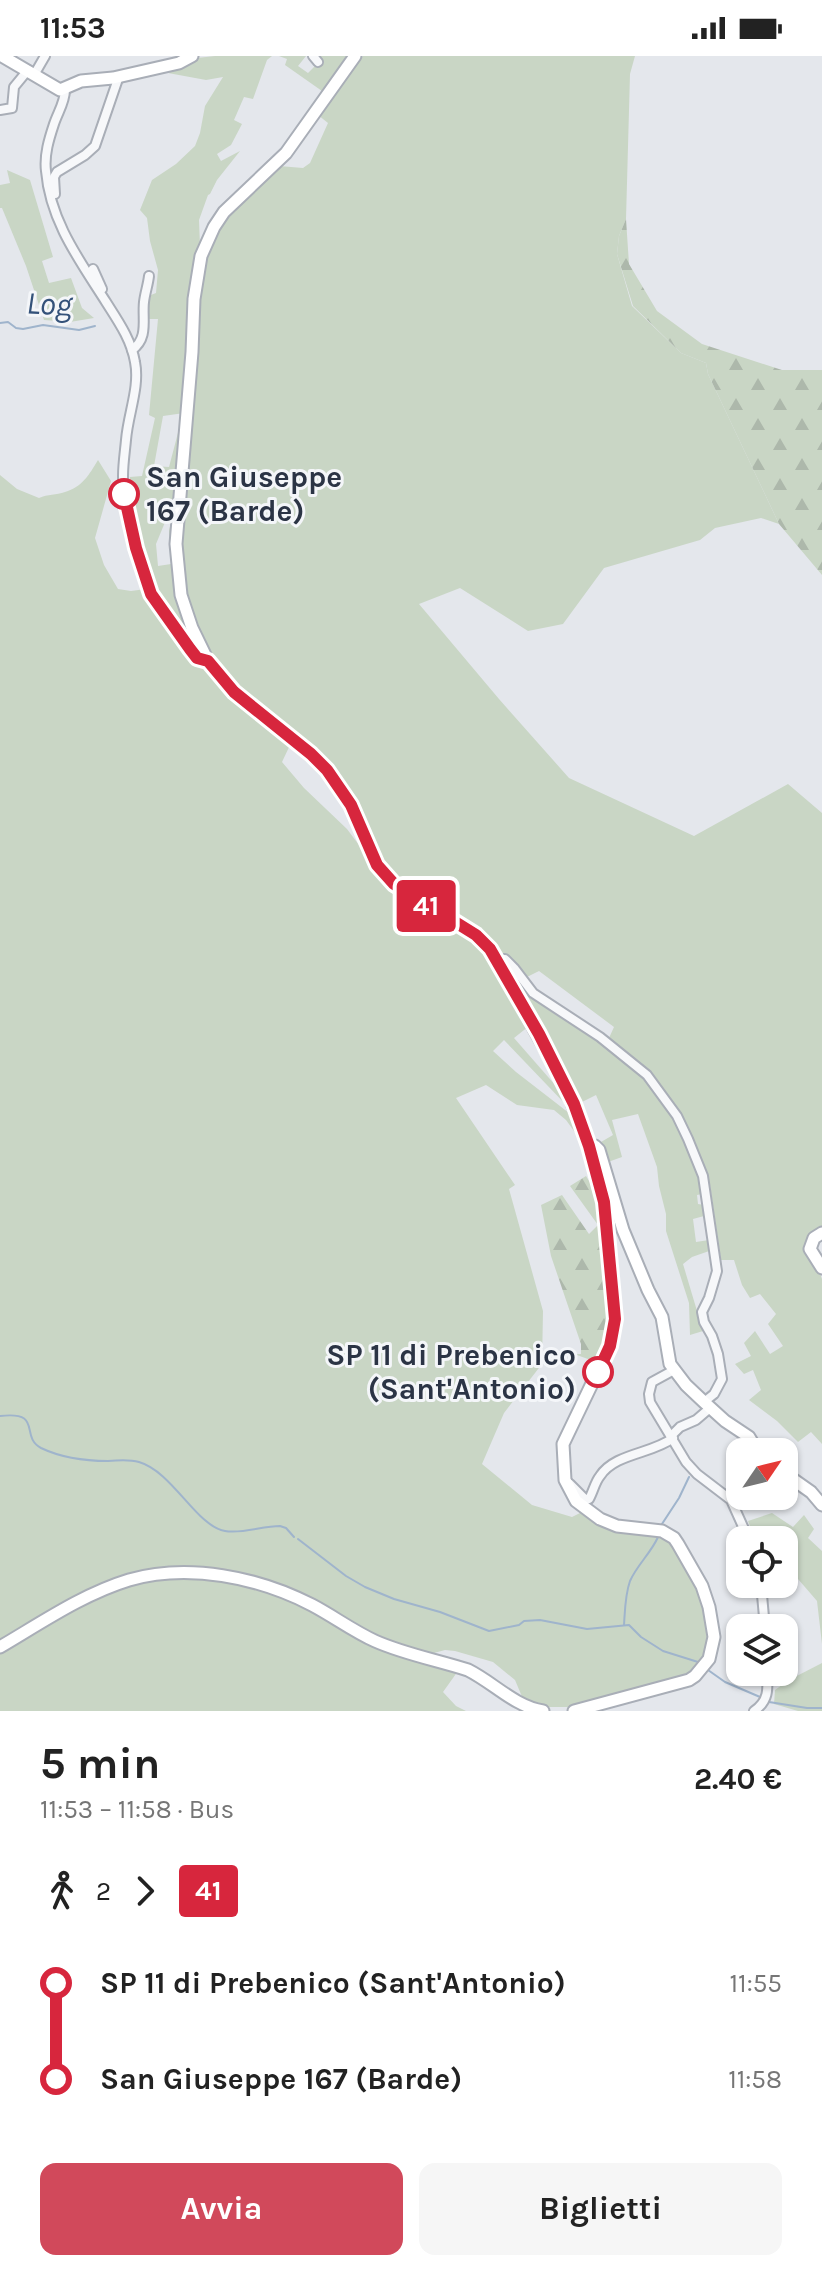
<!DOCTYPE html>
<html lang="it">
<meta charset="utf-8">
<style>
body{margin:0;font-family:Karla,sans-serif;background:#f6f6f6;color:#222;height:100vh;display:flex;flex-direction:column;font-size:30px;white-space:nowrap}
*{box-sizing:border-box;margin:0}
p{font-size:26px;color:#767676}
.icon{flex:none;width:44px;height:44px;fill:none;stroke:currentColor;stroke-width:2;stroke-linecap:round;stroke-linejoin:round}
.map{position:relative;height:1655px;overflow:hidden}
.details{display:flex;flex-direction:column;background:#fff;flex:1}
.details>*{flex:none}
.badge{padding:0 16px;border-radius:6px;font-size:28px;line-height:52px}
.needle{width:52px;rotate:55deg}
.fabs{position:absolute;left:726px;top:1382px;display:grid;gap:16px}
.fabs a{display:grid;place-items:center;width:72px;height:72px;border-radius:16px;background:#fff;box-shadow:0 2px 6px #0004;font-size:40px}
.map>.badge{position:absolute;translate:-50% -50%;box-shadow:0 0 0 4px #fff}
.legs{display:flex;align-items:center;gap:12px;height:88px;padding:0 40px;font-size:26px}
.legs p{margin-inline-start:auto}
.head{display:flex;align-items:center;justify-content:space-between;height:136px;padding:0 40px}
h1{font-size:44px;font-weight:700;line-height:60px}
.primary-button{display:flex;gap:16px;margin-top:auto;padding:16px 40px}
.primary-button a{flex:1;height:92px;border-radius:16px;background:#d1495b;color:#fff;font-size:32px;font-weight:700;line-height:92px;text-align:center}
.primary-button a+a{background:#f6f6f6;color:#222}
ul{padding:0 40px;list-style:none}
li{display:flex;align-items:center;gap:28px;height:96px;font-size:30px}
li i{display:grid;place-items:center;width:12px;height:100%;margin:0 10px;background:currentColor}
li i::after{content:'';width:20px;height:20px;margin:-10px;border:6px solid;border-radius:50%;background:#fff}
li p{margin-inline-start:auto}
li:first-child i{background:linear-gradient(#0000 50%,currentColor 0)}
li:last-child i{background:linear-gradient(currentColor 50%,#0000 0)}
.status{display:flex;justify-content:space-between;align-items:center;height:56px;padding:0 40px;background:#fff;direction:ltr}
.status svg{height:22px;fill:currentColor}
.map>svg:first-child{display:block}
</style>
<div class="status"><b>11:53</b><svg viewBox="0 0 49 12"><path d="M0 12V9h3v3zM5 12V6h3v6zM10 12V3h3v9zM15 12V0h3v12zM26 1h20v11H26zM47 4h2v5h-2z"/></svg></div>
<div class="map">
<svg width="822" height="1655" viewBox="0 0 822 1655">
<defs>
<pattern id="forest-firs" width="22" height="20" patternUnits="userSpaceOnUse" patternTransform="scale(2)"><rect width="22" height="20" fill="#c9d6c5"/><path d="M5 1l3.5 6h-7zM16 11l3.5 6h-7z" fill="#adb8ab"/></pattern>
</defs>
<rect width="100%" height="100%" fill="#e4e7ec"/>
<!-- green -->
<g fill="#c9d6c5">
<path d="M215 0H272L267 4 253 43 244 41 234 64 242 68 231 89 217 98 221 105 240 95 217 124 210 138 208 139 199 164 200 190 187 275 184 357 163 360 154 410 169 411 179 373 183 368 176 456 168 459 156 488 158 510 171 508 169 475 171 466 175 464 173 489 200 596C182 577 163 554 152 530 139 503 127 450 130 421L142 420 155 362 149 359 158 263H149V247L151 239 156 237 158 214 150 185 147 162 140 154 152 124 176 108 195 90 200 77 205 50 223 21 206 24 168 17 197 2Z"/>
<path d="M279 0H306L298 10 308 17 322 3 320 0H350L322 35 285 9 287 3Z"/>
<path d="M363 0H635L630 18 626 163 619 180 617 198 632 250 681 297 706 307 708 318 779 468 761 462 715 472 700 484 604 512 563 568 528 575 460 532 419 548 499 643 569 722 694 780 788 728 822 757V1170C792 1187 815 1200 822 1223V1388L811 1376 798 1386 777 1365 749 1344 761 1334 753 1314 744 1318 735 1308 751 1300 744 1287 755 1275 770 1298 783 1290 768 1268 776 1258 760 1238 750 1242 742 1229 734 1204H721L710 1129 691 1079 668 1040 647 1012 609 982 614 971 539 915 527 921 512 902 500 900 476 874 407 832 394 819 375 794 359 752 331 711 247 643 222 616 197 575 183 521 181 497 198 235C210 172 233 152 279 110L303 112 310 107 328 67 318 59Z"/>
<path d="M7 114 30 124 53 201 42 205 49 227 71 222 82 252 94 262 70 266 44 264 26 210 2 152H0V129L10 127Z"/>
<path d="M98 404 111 425 95 482 104 509 118 533 131 535 146 533 191 600 200 610 214 619 291 687 282 706 304 732 347 773 383 821 480 887 529 970 514 982 556 1030 569 1052 504 984 493 995 516 1016 569 1057 576 1066 582 1086 566 1064 554 1054 517 1049 486 1029 456 1042 515 1129 509 1133 543 1255 542 1308 504 1357 482 1408 532 1449 572 1461 582 1456 668 1482 695 1523 707 1555 711 1585 704 1605 689 1620 568 1651H549L523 1643 515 1624 493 1606 455 1595 445 1594 434 1597 388 1586 273 1528 155 1515 0 1587V419L17 433 39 442C48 438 56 439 65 436 82 431 89 419 98 404Z"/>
<path d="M508 913C521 922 528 938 541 948 557 961 576 970 593 982 654 1023 687 1065 702 1138L697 1139 698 1148 704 1149V1160L693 1163 696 1186 709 1184 712 1194 692 1201 683 1208 703 1275 690 1279 689 1247 666 1175V1158L659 1130 657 1111 638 1058 612 1064 622 1101 608 1106 601 1086 613 1079 596 1039 580 1047 546 980Z"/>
<path d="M772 1457 793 1471 804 1459 814 1473 808 1482 822 1495V1588L817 1545 792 1516 784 1510V1484H767L763 1477 754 1481 748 1465Z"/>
<path d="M181 1521C246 1523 292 1544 350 1569 386 1584 422 1599 458 1615L443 1636 456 1650 466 1655H0V1596C40 1573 80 1544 124 1531 143 1526 162 1523 181 1521Z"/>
<path d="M822 1607V1655H798L774 1648 775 1634 789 1624Z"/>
</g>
<!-- forest -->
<g fill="url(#forest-firs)">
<path d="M626 163 629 208 657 255 702 288 782 314H822V519L779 468 708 318 706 307 681 297 633 250 617 198 619 180Z"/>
<path d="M586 1120 598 1140 611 1257 607 1288 599 1307 574 1298H581V1288L551 1200 541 1149 562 1139 589 1178 598 1169 570 1130Z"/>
</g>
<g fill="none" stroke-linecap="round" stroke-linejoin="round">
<!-- stream -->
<g stroke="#9fb4cc" stroke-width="2">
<path d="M0 267 8 266 16 272 23 273 43 269 79 274 95 270"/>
<path d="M0 1360C44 1355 19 1380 41 1392 62 1402 86 1405 108 1405 118 1404 129 1403 139 1406 173 1416 196 1470 225 1475 243 1478 262 1470 280 1470L286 1472 294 1481"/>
<path d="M660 1471 679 1442 689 1421"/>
<path d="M298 1483 346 1520 365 1531 394 1543 440 1556 489 1575 519 1569 524 1565 540 1564 587 1573 629 1569 641 1581 663 1595 698 1606"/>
<path d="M624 1569C625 1554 625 1539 630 1525 637 1509 651 1497 658 1481"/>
<path d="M708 1614 725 1626 760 1641"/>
<path d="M769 1646 807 1652H822"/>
</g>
<defs>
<g id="street">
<path d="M313 0 318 6"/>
<path d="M34 19 45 0"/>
<path d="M65 34C65 46 58 56 54 68 49 83 44 99 46 115 50 165 80 205 106 246 118 265 131 283 135 306 140 331 128 358 126 384 125 395 123 408 123 420 123 455 136 506 151 538 162 559 182 583 197 602L208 605"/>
<path d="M0 54 12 52 14 31 28 14"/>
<path d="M55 138 54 121 57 116 85 99 95 90 119 20"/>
<path d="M93 213 102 233"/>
<path d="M132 294C149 282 142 263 144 246 145 237 148 229 149 220"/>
<path d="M498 903H505L514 912 533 937 600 981 647 1019 677 1060 688 1083 703 1120 717 1215 709 1242 702 1256 704 1266 712 1280 718 1298 722 1323 714 1338 704 1346"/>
<path d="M674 1314 652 1326 649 1338 650 1346 686 1406 697 1418 731 1444 749 1484"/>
<path d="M671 1380 680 1371 696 1364 710 1352"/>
<path d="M570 1428 586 1444 589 1443C593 1436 595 1426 600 1420 615 1397 652 1398 673 1382"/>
<path d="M761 1528 765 1572"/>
<path d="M754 1655C769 1645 768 1633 767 1616"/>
</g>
<g id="secondary">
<path d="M2 0 60 34 81 25 113 22 179 7 192 0"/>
<path d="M355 0 286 97 224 156 214 171 201 200 194 243 192 296 176 488 181 539 192 572 208 605 234 636 311 698 327 714 351 749 377 809 386 819 411 841 476 879 490 893 564 1027 589 1090 604 1146 611 1210 615 1263 610 1290 563 1388 565 1424 576 1445 600 1463 617 1470 662 1475 674 1482 678 1488 702 1530 709 1551 714 1581 709 1603 695 1620 689 1624 574 1655"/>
<path d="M589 1090H595L599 1094 623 1174 648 1234 662 1261 670 1308 686 1329 704 1346 725 1365 749 1381 758 1396"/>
<path d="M822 1177 814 1182 810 1193 822 1212"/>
<path d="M784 1417 811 1436 822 1449"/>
<path d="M0 1591C41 1567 83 1538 129 1524 188 1507 258 1521 312 1549 333 1560 353 1575 375 1585 404 1598 437 1604 468 1614 494 1627 514 1650 543 1655"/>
</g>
</defs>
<!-- street casing -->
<use href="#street" stroke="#a9aeb7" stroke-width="12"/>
<!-- secondary casing -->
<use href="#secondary" stroke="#a9aeb7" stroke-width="15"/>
<!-- street -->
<use href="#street" stroke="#f7f8fa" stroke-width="8"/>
<!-- secondary -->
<use href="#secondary" stroke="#fff" stroke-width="11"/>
</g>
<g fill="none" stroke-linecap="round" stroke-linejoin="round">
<defs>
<path id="line-1" d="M124 438 136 492 151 538 190 593 197 602 208 605 234 636 311 698 327 714 351 749 377 809 394 828 476 879 490 893 539 978 574 1048 589 1090 604 1146 615 1263 610 1290 598 1316"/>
</defs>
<!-- line-1 casing -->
<use href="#line-1" stroke="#fff" stroke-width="18"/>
<!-- line-1 -->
<use href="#line-1" stroke="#d7263d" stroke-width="12"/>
</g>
<!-- markers -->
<g fill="#fff" stroke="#d7263d" stroke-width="4">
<circle cx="124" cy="438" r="14"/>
<circle cx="598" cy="1316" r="14"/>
</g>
<g text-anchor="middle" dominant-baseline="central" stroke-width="6" stroke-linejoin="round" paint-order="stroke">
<!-- stop labels -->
<g font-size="30" font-weight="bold" fill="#2b3445" stroke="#f4f6f9" text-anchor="start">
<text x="146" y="421">San Giuseppe<tspan x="146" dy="34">167 (Barde)</tspan></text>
<text x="576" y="1299" text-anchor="end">SP 11 di Prebenico<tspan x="576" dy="34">(Sant'Antonio)</tspan></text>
</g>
<!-- water labels -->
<g font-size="32" font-style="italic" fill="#34527a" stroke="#f4f6f9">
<text transform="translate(49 248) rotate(3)">Log</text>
</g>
</g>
</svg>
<div class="fabs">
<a><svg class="needle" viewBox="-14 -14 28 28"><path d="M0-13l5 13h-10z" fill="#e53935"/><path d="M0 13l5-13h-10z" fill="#767676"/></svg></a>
<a><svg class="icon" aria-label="locate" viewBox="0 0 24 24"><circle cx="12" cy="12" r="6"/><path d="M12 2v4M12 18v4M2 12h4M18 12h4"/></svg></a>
<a><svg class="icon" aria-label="layers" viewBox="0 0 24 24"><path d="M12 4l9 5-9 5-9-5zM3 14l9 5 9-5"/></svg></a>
</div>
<b class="badge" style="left:426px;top:850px;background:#d7263d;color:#fff">41</b>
</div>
<section class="details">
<div class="head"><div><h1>5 min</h1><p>11:53 – 11:58 · Bus</p></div><b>2.40 €</b></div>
<div class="legs"><svg class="icon" aria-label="walk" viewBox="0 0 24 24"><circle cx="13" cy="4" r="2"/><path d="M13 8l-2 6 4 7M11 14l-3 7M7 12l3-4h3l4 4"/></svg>2<svg class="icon" aria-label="forward" viewBox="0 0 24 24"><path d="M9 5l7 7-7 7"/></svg><b class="badge" style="background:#d7263d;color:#fff">41</b></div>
<ul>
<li><i style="color:#d7263d"></i><b>SP 11 di Prebenico (Sant'Antonio)</b><p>11:55</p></li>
<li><i style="color:#d7263d"></i><b>San Giuseppe 167 (Barde)</b><p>11:58</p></li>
</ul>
<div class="primary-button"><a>Avvia</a><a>Biglietti</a></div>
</section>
